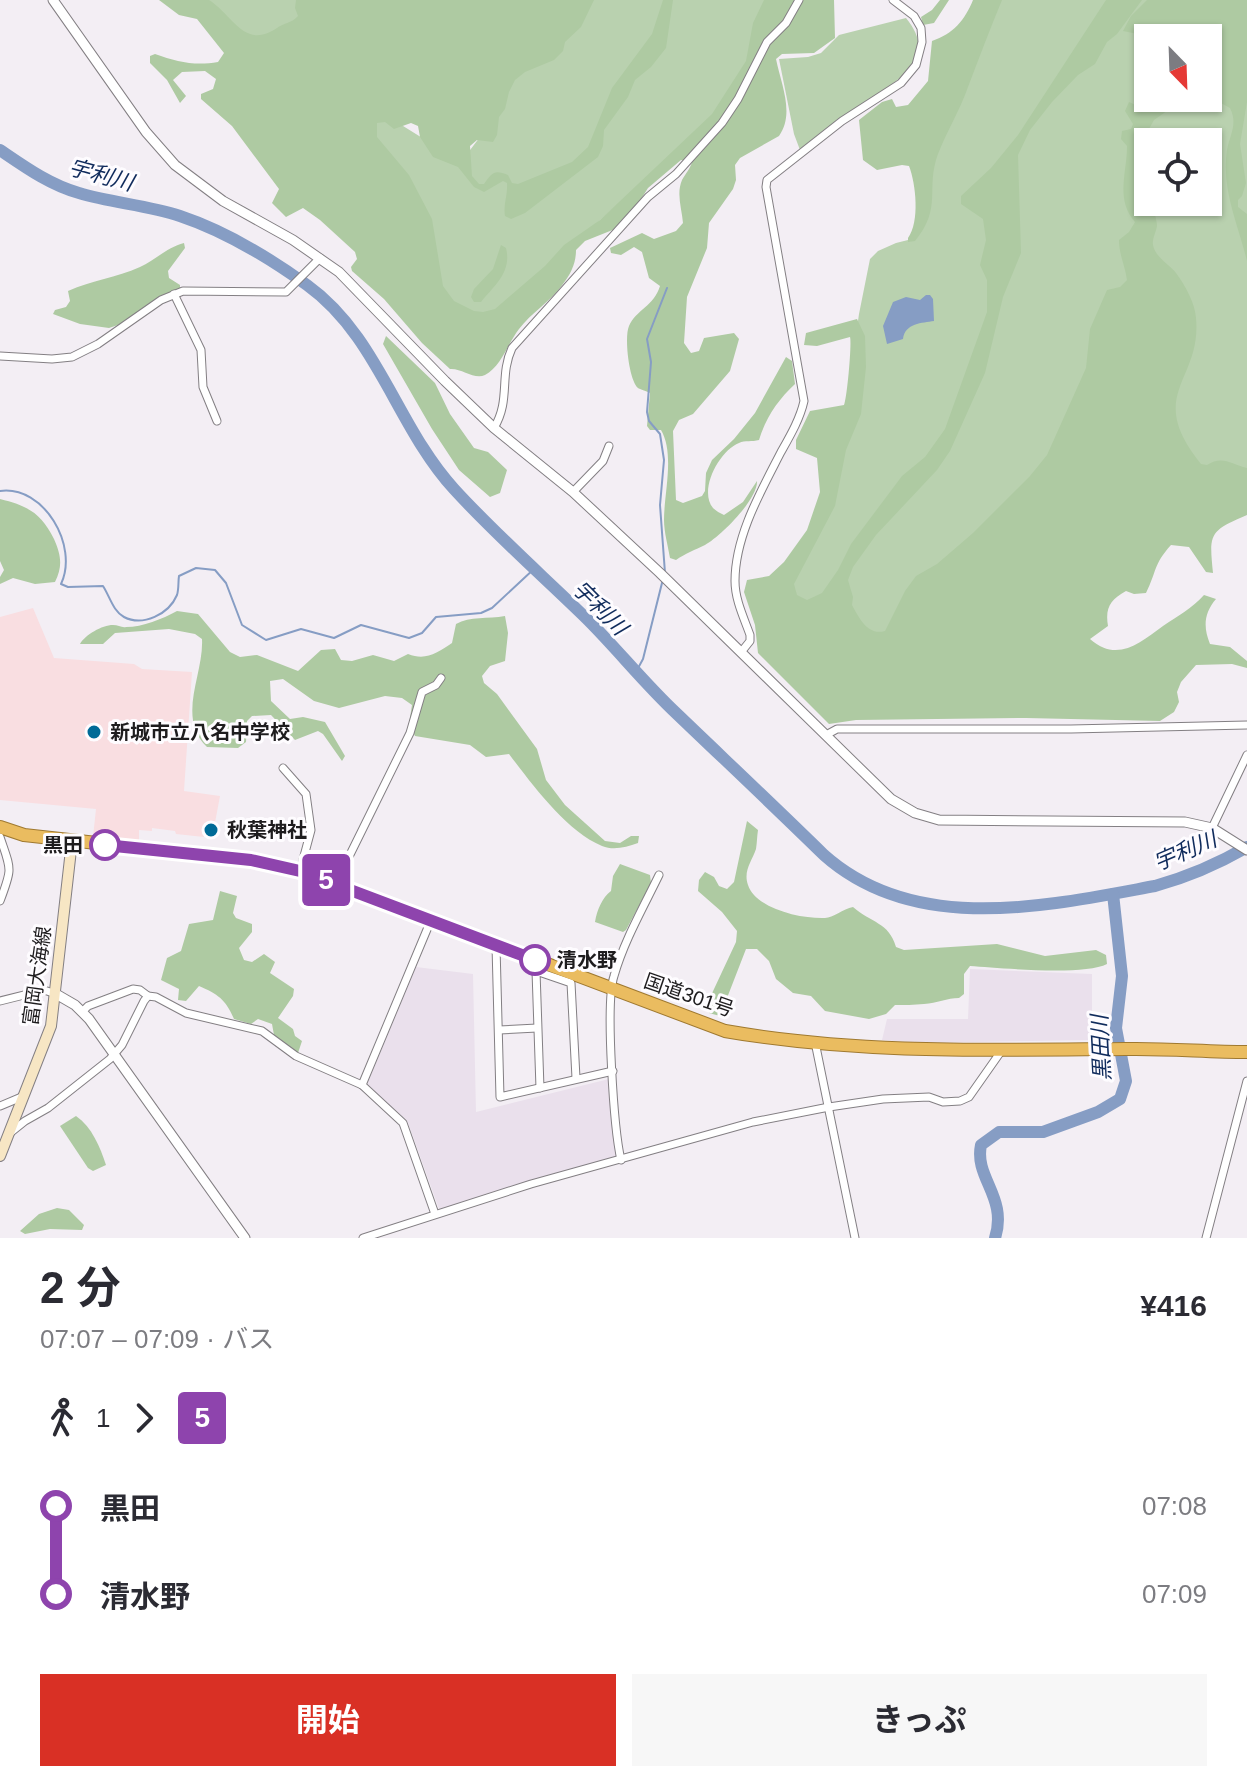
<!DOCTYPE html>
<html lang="ja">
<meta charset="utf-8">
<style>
body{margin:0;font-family:Arial,"Noto Sans JP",sans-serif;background:#f7f7f7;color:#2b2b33;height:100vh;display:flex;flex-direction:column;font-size:30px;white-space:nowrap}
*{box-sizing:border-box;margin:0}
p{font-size:26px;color:#7c7c81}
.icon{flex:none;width:44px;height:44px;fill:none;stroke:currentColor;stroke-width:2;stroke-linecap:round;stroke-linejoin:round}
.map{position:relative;height:1238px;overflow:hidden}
.side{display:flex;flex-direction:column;background:#fff;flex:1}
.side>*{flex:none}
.badge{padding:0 16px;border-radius:6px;font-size:28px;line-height:52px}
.needle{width:52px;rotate:157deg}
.fabs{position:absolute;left:1134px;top:24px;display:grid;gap:16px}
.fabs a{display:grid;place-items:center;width:88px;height:88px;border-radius:0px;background:#fff;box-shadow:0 2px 6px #0004;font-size:40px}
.map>.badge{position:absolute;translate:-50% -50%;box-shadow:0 0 0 4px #fff}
.legs{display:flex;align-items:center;gap:12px;height:88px;padding:0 40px;font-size:26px}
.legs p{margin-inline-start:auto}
.headline{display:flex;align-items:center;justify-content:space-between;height:136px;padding:0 40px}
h1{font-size:44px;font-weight:700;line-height:60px}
.cta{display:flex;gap:16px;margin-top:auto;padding:16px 40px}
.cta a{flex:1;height:92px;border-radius:0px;background:#d93025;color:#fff;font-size:32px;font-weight:700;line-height:92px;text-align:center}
.cta a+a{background:#f7f7f7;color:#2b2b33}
ul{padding:0 40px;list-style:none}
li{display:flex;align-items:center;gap:28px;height:88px;font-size:30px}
li i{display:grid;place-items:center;width:12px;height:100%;margin:0 10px;background:currentColor}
li i::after{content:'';width:20px;height:20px;margin:-10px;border:6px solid;border-radius:50%;background:#fff}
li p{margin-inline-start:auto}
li:first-child i{background:linear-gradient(#0000 50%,currentColor 0)}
li:last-child i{background:linear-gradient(currentColor 50%,#0000 0)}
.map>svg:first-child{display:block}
</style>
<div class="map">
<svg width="1247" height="1238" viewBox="0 0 1247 1238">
<rect width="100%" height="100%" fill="#f3eef4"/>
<!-- built -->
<g fill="#eae0ec">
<path d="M416 967 473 974 476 1112 609 1079 617 1159 439 1209 407 1120 368 1087V1082Z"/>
<path d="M970 969 1092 974V1040L920 1043 882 1040 887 1019H968Z"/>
</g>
<!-- education -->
<path fill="#f9dee1" d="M33 608 54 658 134 664 142 669 192 672 184 791 220 796 214 828 204 837 176 834 175 831 152 828V831L139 830V841L93 837 96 809 0 800V617Z"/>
<!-- green -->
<g fill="#b9d1af" fill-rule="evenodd">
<path d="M167 0H349L230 53 198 17Z"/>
<path d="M585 0H783L715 116 499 312 473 317 443 297 371 148 369 120 395 121 461 162 489 125 504 75Z"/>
<path d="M977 0H1247V475L1065 447 895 633 867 638 789 594 839 452 859 314 870 259 878 251 896 243 908 240 915 232ZM1148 38H1208V98H1148ZM1148 142H1208V202H1148Z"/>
<path d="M906 18C941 61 896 80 866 102 844 118 822 134 800 150L794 134 779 59 808 57 821 53 839 35Z"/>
</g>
<!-- forest -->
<g fill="#aecaa2">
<path d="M159 0H209C234 16 244 50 277 28 284 23 292 23 298 16L295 8 296 0H594L581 27 565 42 563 51 554 60 525 72 515 80 509 92 505 109 499 117 497 135 493 142 477 140 470 146 472 176 479 184H484C492 173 494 169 508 175L512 183 518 184 572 162 588 147 612 88 652 34 663 0H673L666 48 651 67 635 80 628 97 604 130 603 146 598 157 525 213 511 219 505 216C503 204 508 195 507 183L503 181 484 192 474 187 458 167 433 157 420 137 418 126 411 123 394 129 385 122 377 123V137L409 175 432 219 443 286 454 301 474 311 483 312 495 309 545 266 564 245 600 220 712 114 746 61 753 23 764 0H834L835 38 814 53 782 54 776 59C781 84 795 114 779 136L740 158 735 165 736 180 733 189 709 223 707 248 687 297 684 343 691 353 699 351 704 338 734 333 739 339 730 371 693 414 679 420 673 431 676 500 683 503 702 496 705 491 706 473 712 460 734 439 755 413 786 357 792 361 795 384C778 400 766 417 759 440 752 442 745 440 739 443 720 450 698 490 713 508 716 511 720 513 724 515L743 502 757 481C758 499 721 536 705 545 695 550 686 553 676 560L670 558C668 546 664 532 664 520 664 493 675 454 661 430H650L647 426 650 393C649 392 639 389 638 388 629 380 624 337 629 326 636 310 654 306 660 286L649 278 642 252 634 247 621 255 611 253 610 248 642 233 654 239 676 231 683 223C682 209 676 194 682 180 686 173 690 169 692 162L681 160 648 188 636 207 615 229 585 241 576 250C576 263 571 274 563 284 551 301 531 313 519 329 508 343 501 367 485 375 474 380 462 368 450 369L422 343 384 299 352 271 351 267 357 259 355 252 320 220 303 208 286 217 272 203 279 189 232 126 201 99V94L213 89 216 79 205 71 182 72 173 80 186 96 180 103 167 80 150 63V56L155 54C177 62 195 66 218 62L224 53 197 19 179 15Z"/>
<path d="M940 0H949L934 23 923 25 921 17 932 10Z"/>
<path d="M973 0H1002C990 29 979 58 968 87 960 110 947 131 938 154 925 189 943 207 915 241L908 242V238C920 222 916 184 909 166L902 165 877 170 863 160 859 120 882 102 892 99 896 107 908 105 928 81 932 41C953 34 965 20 973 0Z"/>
<path d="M1106 0H1142L1117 34 1107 42 1095 64 1078 75 1052 102 1030 130 1018 155 1021 253 1003 297 985 373 950 451 937 470 876 535 853 567 848 580 853 597 852 605C859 618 868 636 885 631L905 591 916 576 937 564 973 533 1030 476 1047 455 1086 368 1090 329 1107 290 1120 287 1127 280C1125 265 1119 255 1119 240L1129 232 1135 222C1115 199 1127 173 1127 146L1121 139 1122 131 1131 129 1133 124 1125 111 1129 102 1146 110 1150 105 1145 100 1148 95V98H1178L1177 104 1154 120 1145 136 1148 152V202H1152C1153 210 1157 219 1157 226 1156 232 1152 239 1153 245 1155 257 1169 264 1176 273 1185 285 1195 303 1196 318 1202 382 1144 393 1201 464L1207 465C1222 455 1231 464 1247 468V515C1209 531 1209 534 1213 573L1206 572 1189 547 1171 545C1153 565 1157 571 1146 593L1134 594 1126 591C1110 600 1105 608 1108 626L1090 639C1117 663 1140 643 1163 626 1178 616 1192 608 1204 595L1216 599C1204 613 1203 627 1210 644L1230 647 1247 661V668L1232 664 1196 665 1181 682 1177 692 1179 702 1174 712 1160 721 1026 718 856 720 829 724 758 653 755 625 744 592 747 580 769 576 784 562 807 530 820 492 817 458 796 449V440L810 411 844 405C847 399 852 343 850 337L817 346 804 345 806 333 857 319 865 336 866 367 861 414 846 450 835 506 794 584 797 595 807 600 822 593 838 570 851 544 902 476 925 457 945 429 987 312V280L980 265 986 240 983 219 961 204V196L991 168 1018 135Z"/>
<path d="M1147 0H1247V102L1240 144 1246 183 1242 196 1238 200V207L1247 214V261C1238 224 1221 189 1227 150 1230 134 1238 124 1230 108L1208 96V38H1148V51L1144 50 1138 34 1123 31 1131 16Z"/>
<path d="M184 243 185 248 168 271 169 278 180 285V289L157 298 121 324 109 328 80 324 53 314 55 310 66 307 70 301 68 291C92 280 116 278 140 267 155 260 168 247 184 243Z"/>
<path d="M501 245 506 248C512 272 495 285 481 302H474L471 297 474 289 493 269Z"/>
<path d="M386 336 435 383 450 414 474 448 488 452 507 470 500 493 490 497 459 470 432 429 383 344Z"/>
<path d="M0 499C28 506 41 513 54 539 61 555 63 566 55 582L35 584 13 578 0 584V577L4 570 0 561Z"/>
<path d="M177 611 198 614 230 652 240 657 257 655 298 671 321 650 335 649 341 660 352 661 373 655 394 661 408 654C426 661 437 653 452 643L456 624C470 616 488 619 505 616L508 633 505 661 490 666 482 676 484 683 497 694 537 749 546 780 565 805 605 841 620 843 631 836H639L638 843C626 847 614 851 602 846 566 831 532 784 509 754L486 757 470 745 415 736 409 724 412 705 402 698 385 696 339 708 314 701 283 679 270 681 271 701 290 719 303 717 325 722 345 756 342 761 323 734 318 731 295 740 271 715 252 716 247 721 246 742 238 748 207 747C176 717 204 675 202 639L195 634 169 629 115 633 103 644H80C85 635 102 625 113 625 118 625 122 628 126 627 143 627 162 619 177 611Z"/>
<path d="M747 821 758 830C757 836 757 843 756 849 752 861 743 871 748 885 756 909 802 919 825 918 833 918 843 909 853 907 871 923 889 922 896 947L904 950 997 944 1045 956 1096 950 1106 955 1107 964C1084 976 1000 968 970 966L964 974V994L959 998C947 998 937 1003 924 1004 914 1005 904 1005 895 1005L886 1014 869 1019 825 1011 811 996 793 993 776 979 769 961 757 949H746L720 1016 709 1013 707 1004 736 942 737 931 722 912 698 891 699 880 705 872 714 877 719 886 727 889 734 882Z"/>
<path d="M620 864 650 875 651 883 626 930 623 932 595 922C597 910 602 898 611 891L613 876Z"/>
<path d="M220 891 237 896 233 913 236 918 252 924V932L239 948 244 960 252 962 264 954 275 962 270 973 294 989 293 996 278 1018 293 1029 295 1036 302 1041 298 1053 274 1035 272 1024 258 1019 251 1024 234 1019C226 1000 218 994 199 986L186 1001 178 1000 179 989 161 980 167 958 181 951 189 924 213 920Z"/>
<path d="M76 1116C92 1127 100 1147 106 1165L93 1171 88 1168 60 1126Z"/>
<path d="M57 1208 69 1210 84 1225 82 1230 50 1229 25 1234 20 1231 39 1214Z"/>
</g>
<!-- water -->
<path fill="#869dc4" d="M926 295H930L933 299 934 321C922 323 905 323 903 339L887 344 883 326 893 302 906 297 920 300Z"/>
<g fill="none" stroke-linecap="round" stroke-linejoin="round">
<!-- stream -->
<g stroke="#869dc4" stroke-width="2">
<path d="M0 491C44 485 79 546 61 584L68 587 103 586C110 597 113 611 124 617 143 627 169 614 177 595 179 589 178 582 179 576L196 568 215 570 226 583 242 625 266 640 301 629 334 638 361 625 409 638 422 633 436 617 481 613 492 608 535 568"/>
<path d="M665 573 660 505 664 460 660 434 649 421 647 412 651 362 647 339 667 288"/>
<path d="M637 670 643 659 663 579"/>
</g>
<!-- river -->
<g stroke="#869dc4" stroke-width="12">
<path d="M0 150C25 167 50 185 79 193 112 203 147 205 180 216 225 231 268 257 307 285 378 336 397 427 454 489 496 535 544 577 588 620 618 650 645 684 676 713 725 760 775 807 824 855 915 936 1046 906 1155 886 1187 877 1218 864 1247 847"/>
<path d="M995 1238C1008 1197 974 1178 981 1145L999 1132H1043L1098 1112 1120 1099 1126 1081 1116 1028 1122 976 1113 894"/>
</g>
<defs>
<g id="minor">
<path d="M174 294 201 350 203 387 217 421"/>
<path d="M0 356 52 359 72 357 98 344 161 300 183 291 286 292 320 258"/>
<path d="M494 428C511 400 499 376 512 348L648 197 676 174 722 123 738 99 767 42 786 23 799 0"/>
<path d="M573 492 603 461 609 446"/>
<path d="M742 651 750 641V635C744 618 735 600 735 581 735 536 761 491 781 452 790 436 800 419 804 401L766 187 767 180 842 121 901 83 916 65 922 42 921 28 914 16 893 0"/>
<path d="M826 735 837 729H1071L1247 725"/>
<path d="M283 768 306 794 311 830 300 871"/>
<path d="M1212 828 1247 755"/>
<path d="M0 837C11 870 13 867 0 901"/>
<path d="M336 883 410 733 422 692 436 685 441 678"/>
<path d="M496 946 500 1097 613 1071"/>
<path d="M0 1001 44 990 56 994"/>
<path d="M83 1011 88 1006 133 989 140 990 148 996"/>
<path d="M499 1030 537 1028"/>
<path d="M815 1042 855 1238"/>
<path d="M362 1085 431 920"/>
<path d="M540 1088 536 971 571 983 576 1078"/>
<path d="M0 1106 24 1096"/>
<path d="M10 1133 25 1121 48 1108 110 1059 122 1045 144 1001 148 996 156 997 186 1013 262 1031 296 1056 362 1085 403 1123 435 1214"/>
<path d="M621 1160C614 1130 605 1003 614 976 624 941 643 908 659 875"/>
<path d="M363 1238 531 1184 753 1122 829 1107 883 1099 929 1097 943 1102 960 1101 969 1097 1002 1050"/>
<path d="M1206 1238 1247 1081"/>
</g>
<g id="tertiary">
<path d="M53 0 146 132 175 165 223 201 293 240 339 272 445 381 494 428 573 492 660 573 891 799 915 813 939 820 1185 822 1212 828 1247 850"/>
<path d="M56 994 75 1005 89 1019 245 1238"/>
</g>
<path id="secondary" d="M0 1156 51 1026 72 841"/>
<path id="trunk" d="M0 827 24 835 251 860 300 871 725 1031C857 1054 992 1050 1125 1049 1166 1048 1207 1052 1247 1052"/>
</defs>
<!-- minor casing -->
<use href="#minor" stroke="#837f83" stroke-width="9"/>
<!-- tertiary casing -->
<use href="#tertiary" stroke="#837f83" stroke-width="11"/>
<!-- secondary casing -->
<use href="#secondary" stroke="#837f83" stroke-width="12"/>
<!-- trunk casing -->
<use href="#trunk" stroke="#9f7930" stroke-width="14"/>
<!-- minor -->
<use href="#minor" stroke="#fff" stroke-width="7"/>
<!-- tertiary -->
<use href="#tertiary" stroke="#fff" stroke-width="9"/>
<!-- secondary -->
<use href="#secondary" stroke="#f7e6c4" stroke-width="10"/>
<!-- trunk -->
<use href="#trunk" stroke="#eabc60" stroke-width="12"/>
</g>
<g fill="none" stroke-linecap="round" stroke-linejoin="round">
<defs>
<path id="line-1" d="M105 845 251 860 300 871 535 960"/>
</defs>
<!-- line-1 casing -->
<use href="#line-1" stroke="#fff" stroke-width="18"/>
<!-- line-1 -->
<use href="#line-1" stroke="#8e44ad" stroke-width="12"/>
</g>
<!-- markers -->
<g fill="#006a97" stroke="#fefcff" stroke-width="3">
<circle cx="94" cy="732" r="8"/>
<circle cx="211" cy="830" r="8"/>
</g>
<g fill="#fff" stroke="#8e44ad" stroke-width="4">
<circle cx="105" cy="845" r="14"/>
<circle cx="535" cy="960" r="14"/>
</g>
<g text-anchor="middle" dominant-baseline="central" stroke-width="6" stroke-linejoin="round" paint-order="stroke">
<!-- poi labels -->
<g font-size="20" font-weight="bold" fill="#1e1c1e" stroke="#fefcff" text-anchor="start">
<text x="110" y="732">新城市立八名中学校</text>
<text x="227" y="830">秋葉神社</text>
</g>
<!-- stop labels -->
<g font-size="20" font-weight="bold" fill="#1e1c1e" stroke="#fefcff" text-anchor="end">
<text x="83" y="845">黒田</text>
<text x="557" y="960" text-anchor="start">清水野</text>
</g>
<!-- street labels -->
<g font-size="20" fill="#1e1c1e" stroke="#fefcff">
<text transform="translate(37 976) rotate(-82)">富岡大海線</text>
<text transform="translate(689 995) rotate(19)">国道301号</text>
</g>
<!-- water labels -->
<g font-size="22" font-style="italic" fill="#102b5c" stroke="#fefcff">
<text transform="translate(101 175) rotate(15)">宇利川</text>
<text transform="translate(600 608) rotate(45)">宇利川</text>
<text transform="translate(1185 851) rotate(-23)">宇利川</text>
<text transform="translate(1101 1048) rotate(-93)">黒田川</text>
</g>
</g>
</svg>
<div class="fabs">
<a><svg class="needle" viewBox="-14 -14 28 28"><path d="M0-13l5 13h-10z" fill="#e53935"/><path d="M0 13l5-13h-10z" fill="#7c7c81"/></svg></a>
<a><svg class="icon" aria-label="locate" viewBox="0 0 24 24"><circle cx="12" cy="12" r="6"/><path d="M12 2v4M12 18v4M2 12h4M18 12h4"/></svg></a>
</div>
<b class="badge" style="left:326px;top:880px;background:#8e44ad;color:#fff">5</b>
</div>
<section class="side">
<div class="headline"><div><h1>2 分</h1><p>07:07 – 07:09 · バス</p></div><b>¥416</b></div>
<div class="legs"><svg class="icon" aria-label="walk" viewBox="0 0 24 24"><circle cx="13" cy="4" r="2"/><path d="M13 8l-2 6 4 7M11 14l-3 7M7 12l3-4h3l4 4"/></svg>1<svg class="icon" aria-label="forward" viewBox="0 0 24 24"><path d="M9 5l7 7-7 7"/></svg><b class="badge" style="background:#8e44ad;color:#fff">5</b></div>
<ul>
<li><i style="color:#8e44ad"></i><b>黒田</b><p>07:08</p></li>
<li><i style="color:#8e44ad"></i><b>清水野</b><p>07:09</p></li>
</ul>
<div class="cta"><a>開始</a><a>きっぷ</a></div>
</section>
